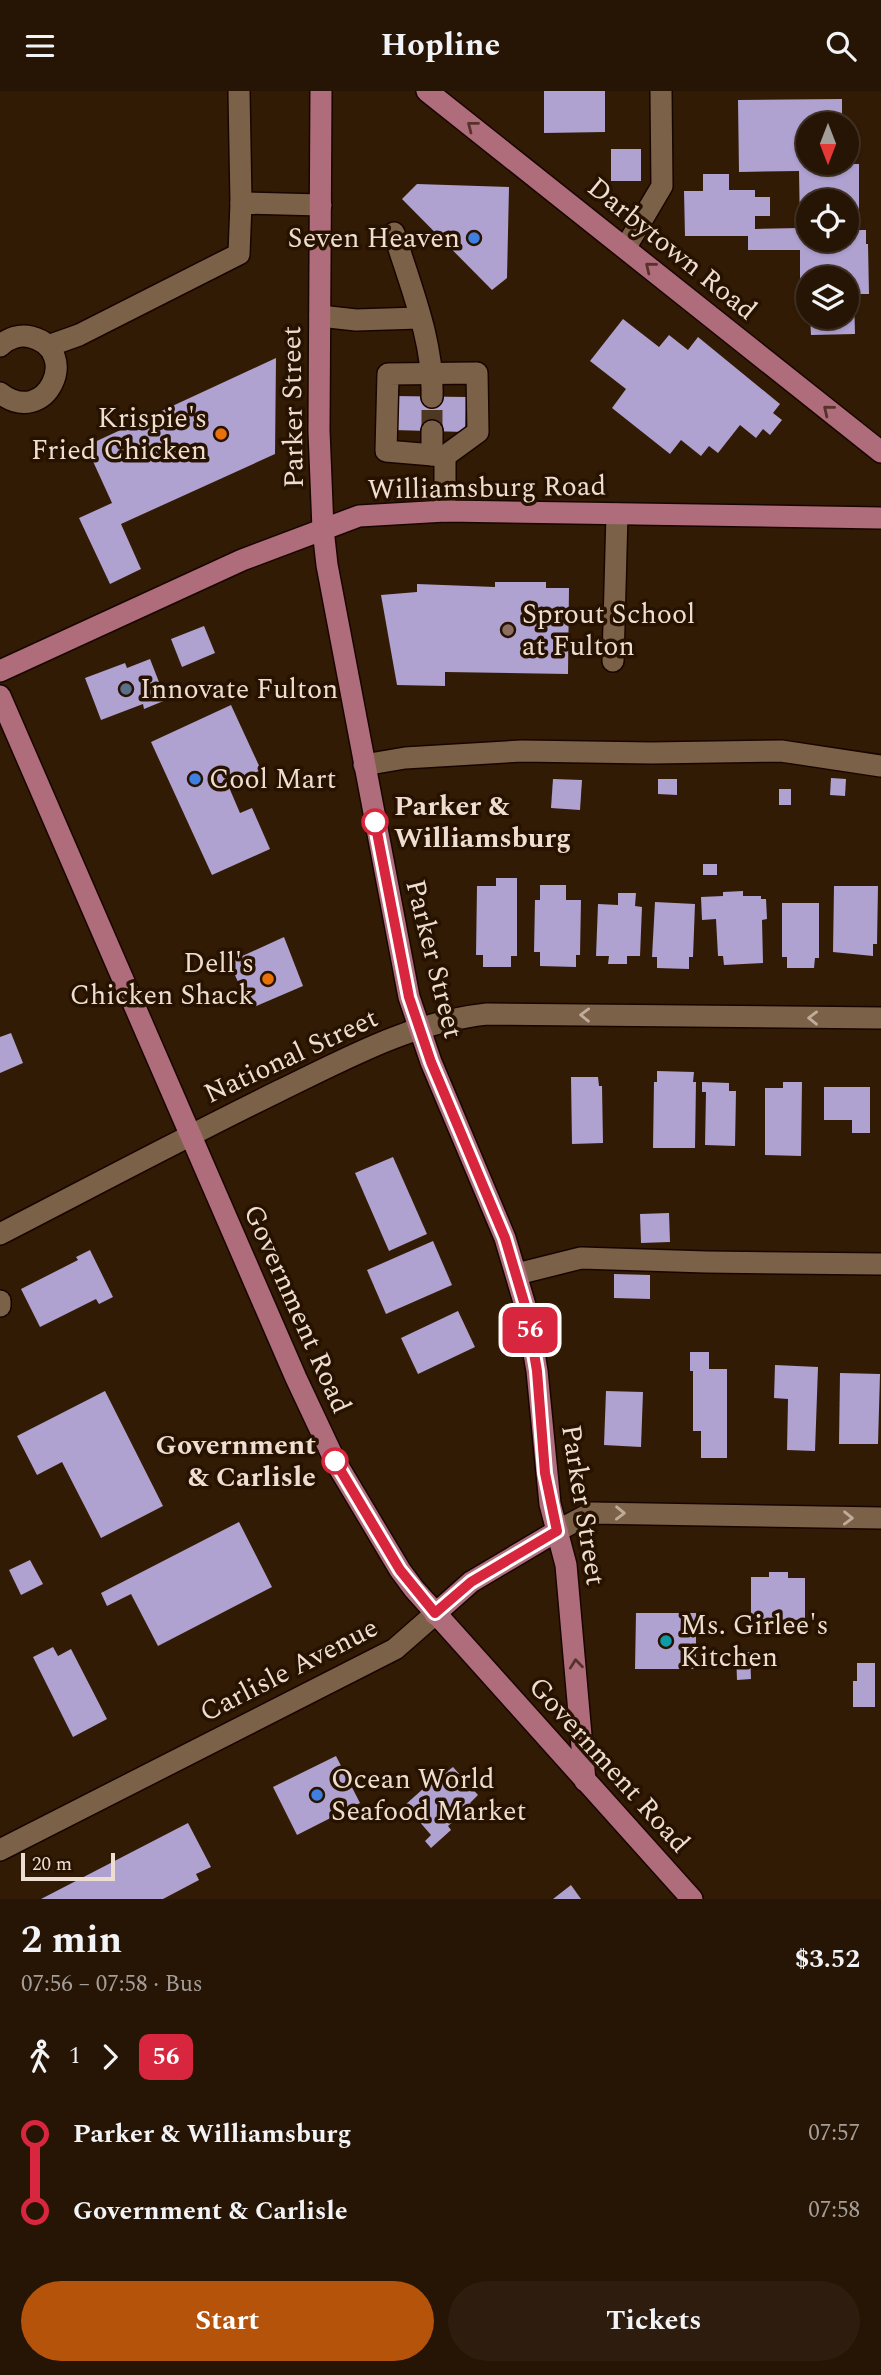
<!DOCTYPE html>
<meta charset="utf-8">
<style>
body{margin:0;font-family:Spectral,serif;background:#2e1d0e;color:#f1f3f6;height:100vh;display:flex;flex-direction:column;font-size:26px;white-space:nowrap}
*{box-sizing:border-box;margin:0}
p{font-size:23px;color:#a49e9a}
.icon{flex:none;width:38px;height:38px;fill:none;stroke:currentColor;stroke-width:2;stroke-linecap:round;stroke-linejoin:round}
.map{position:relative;height:1808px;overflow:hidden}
.side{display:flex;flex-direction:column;background:#261404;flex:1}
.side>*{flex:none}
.badge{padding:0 14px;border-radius:10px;font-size:24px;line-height:46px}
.needle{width:46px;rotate:180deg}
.fabs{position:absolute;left:796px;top:21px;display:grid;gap:14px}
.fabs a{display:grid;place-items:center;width:63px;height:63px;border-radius:50%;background:#261404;box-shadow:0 2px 5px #0004,0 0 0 2px #423326;font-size:35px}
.scale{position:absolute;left:21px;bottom:18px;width:94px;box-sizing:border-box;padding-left:7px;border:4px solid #eeded1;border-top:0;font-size:19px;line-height:24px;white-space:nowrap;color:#eeded1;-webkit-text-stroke:5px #271200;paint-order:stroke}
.map>.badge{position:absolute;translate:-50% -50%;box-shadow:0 0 0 4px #fff}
.legs{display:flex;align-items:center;gap:10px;height:77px;padding:0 21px;font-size:23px}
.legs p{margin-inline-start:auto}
.summary{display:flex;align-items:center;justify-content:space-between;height:119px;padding:0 21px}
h1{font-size:38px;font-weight:700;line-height:52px}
.primary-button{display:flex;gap:14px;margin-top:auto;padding:14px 21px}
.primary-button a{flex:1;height:80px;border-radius:42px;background:#b45309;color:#fff;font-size:28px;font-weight:700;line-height:80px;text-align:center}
.primary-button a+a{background:#2e1d0e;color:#f1f3f6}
ul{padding:0 21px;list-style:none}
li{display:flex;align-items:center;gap:24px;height:77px;font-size:26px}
li i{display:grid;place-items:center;width:10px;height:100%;margin:0 9px;background:currentColor}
li i::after{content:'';width:18px;height:18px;margin:-9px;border:5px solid;border-radius:50%;background:#261404}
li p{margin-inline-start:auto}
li:first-child i{background:linear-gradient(#0000 50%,currentColor 0)}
li:last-child i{background:linear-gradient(currentColor 50%,#0000 0)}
header{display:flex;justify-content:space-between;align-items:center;height:91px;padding:0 21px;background:#261404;font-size:32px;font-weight:700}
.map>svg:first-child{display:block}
</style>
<header><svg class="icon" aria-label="menu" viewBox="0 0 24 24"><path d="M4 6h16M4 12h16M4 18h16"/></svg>Hopline<svg class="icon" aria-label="search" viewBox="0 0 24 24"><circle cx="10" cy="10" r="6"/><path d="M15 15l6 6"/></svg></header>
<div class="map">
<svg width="881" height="1808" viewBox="0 0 881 1808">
<rect width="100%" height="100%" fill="#321b05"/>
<!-- building -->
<g fill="#afa1d0" fill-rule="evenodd">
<path d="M544 0H605V41L544 42Z"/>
<path d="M842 8V33H808V72L859 73V139H866V153H868L869 203H854L855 243 811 244 810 226H847V187H808V202L800 201V159H748V145H685L684 100H703V83H729V99H755V106H770V125H755V138L800 137 799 80 739 81 738 9ZM808 110H847V149H808Z"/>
<rect x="611" y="58" width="30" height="32"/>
<path d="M417 93 509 96 507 187 492 199 402 108Z"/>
<path d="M623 228 659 256 669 244 688 259 698 246 780 313 773 322 782 329 770 344 763 338 756 347 740 334 718 362 709 355 701 365 681 349 670 363 612 317 626 298 590 270Z"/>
<path d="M276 267 275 363 121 433 141 478 110 493 79 427 112 412 86 355Z"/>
<path d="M394 305 466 306 465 341 393 339Z"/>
<path d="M495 491H546V497H569L568 583 445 581V595L397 594 381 504 417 501V493L495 496Z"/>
<path d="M204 535 215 562 182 576 171 548Z"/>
<path d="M150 568 166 609 144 618 143 613 101 629 85 587 125 572 127 577Z"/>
<path d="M231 614 261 679 228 694 240 722 252 717 270 758 212 784 151 651Z"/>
<path d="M831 687 846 688 845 705 830 704Z"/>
<path d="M553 688 582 689 580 719 551 717Z"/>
<path d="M658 688H677V704L658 703Z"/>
<rect x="779" y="698" width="12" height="16"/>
<rect x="703" y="773" width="14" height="11"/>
<path d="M496 787H517V865H511V876H483V864H476L477 795H496Z"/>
<path d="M540 794H566V809H581L580 864H576V876L540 875V861H534L535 809H540Z"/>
<path d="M834 795H878L877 853H873V865L833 861Z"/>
<path d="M743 800V805H761V808H766L767 828 762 829 763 872 724 874 723 865H718L716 828 702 829 701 806 723 805V801Z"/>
<path d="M618 802H636L635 815 642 816 640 865H627V873H608L609 865H596L598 813 618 814Z"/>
<path d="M655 811 695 813 693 866H689V878L657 877V866H652Z"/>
<path d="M782 812H819V867H815L814 877H787V866H782Z"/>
<path d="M284 846 303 895 254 916 247 900 243 902 229 871Z"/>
<path d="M11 942 23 972 0 982V946Z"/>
<path d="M657 980 694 981 693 991H696L695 1057H653L654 991H657Z"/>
<path d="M571 986H598L599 995H602L603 1052 572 1053Z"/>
<path d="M702 991 729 992V1000H736L735 1055 705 1054 706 1001H702Z"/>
<path d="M783 991H802L801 1065 765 1064V997H783Z"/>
<path d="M824 996H870V1042H852V1029H824Z"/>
<path d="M393 1066 427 1143 389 1160 355 1082Z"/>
<path d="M669 1122 670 1151 641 1152 640 1123Z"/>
<path d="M433 1150 452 1194 386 1223 367 1179Z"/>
<path d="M90 1159 113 1206 99 1213 96 1208 40 1236 21 1198 78 1169 76 1166Z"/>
<path d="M614 1183 650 1184V1208L614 1207Z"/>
<path d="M458 1220 475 1256 418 1283 401 1247Z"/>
<path d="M690 1261H709V1278H727V1367H701V1340H693V1280H690Z"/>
<path d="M775 1274 818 1276 815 1360 787 1359 788 1308 774 1307Z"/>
<path d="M840 1282 880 1283 878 1353H839Z"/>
<path d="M105 1300 163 1415 101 1447 62 1371 37 1384 17 1345Z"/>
<path d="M606 1300 643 1301 641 1356 604 1354Z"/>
<path d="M239 1431 272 1496 158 1555 131 1503 107 1515 101 1502Z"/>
<path d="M30 1469 43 1493 21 1504 9 1479Z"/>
<path d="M769 1481H788V1487H805V1529L751 1528V1486H769Z"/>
<path d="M636 1522H696V1578H635Z"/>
<path d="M53 1556 58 1565 71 1558 107 1628 73 1646 33 1566Z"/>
<path d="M736 1561H750L751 1588 737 1589Z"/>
<path d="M857 1572H875V1616H853V1590H857Z"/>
<path d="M336 1665 360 1712 297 1744 273 1696Z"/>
<path d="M453 1676 478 1704 470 1712 472 1714 448 1735 451 1739 431 1757 425 1750 431 1744 405 1714 443 1680 445 1682Z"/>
<path d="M188 1732 211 1776 196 1783 199 1789 163 1808H41Z"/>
<path d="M571 1794 581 1808H553Z"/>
</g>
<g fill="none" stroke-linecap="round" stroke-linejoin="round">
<!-- minor-tunnel -->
<path stroke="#4e3824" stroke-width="21" stroke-dasharray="21 10" stroke-linecap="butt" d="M432 340V306"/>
<defs>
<g id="minor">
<path d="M239 0 241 112"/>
<path d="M394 142C410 194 434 251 432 306"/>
<path d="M626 156 662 95 661 0"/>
<path d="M320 225 356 229 419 227"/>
<path d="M0 255C8 247 20 243 31 246 82 259 47 338 0 302"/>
<path d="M48 255 79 244 239 163 241 112 321 114"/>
<path d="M477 282 478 341 445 365 386 360 388 283Z"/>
<path d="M432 340V364"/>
<path d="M445 420V365"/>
<path d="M613 570 617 423"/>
<path d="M364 674 405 667 522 660 651 662 781 660 881 675"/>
<path d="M0 1143C93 1095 185 1046 279 1000 347 967 412 931 487 923L881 927"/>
<path d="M517 1183 581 1167 706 1171 881 1173"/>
<path d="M0 1210V1215"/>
<path d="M557 1440 591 1422 881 1427"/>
<path d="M0 1759 395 1558 435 1523"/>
</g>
<g id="major">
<path d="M321 0 319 340 323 438 327 474 409 906 431 971 505 1147 527 1221 537 1280 550 1413 566 1474 585 1690"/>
<path d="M427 0 881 361"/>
<path d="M0 580 242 469 359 425 445 420 881 427"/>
<path d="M0 605 296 1287 335 1370 400 1479 414 1498 692 1808"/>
<path d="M435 1523 471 1491 557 1440"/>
</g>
</defs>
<!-- minor casing -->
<use href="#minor" stroke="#180500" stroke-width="24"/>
<!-- major casing -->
<use href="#major" stroke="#180500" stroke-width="24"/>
<!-- minor -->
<use href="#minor" stroke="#7c6149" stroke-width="21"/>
<!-- major -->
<use href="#major" stroke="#af6c7b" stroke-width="21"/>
</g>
<!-- one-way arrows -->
<defs><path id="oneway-chevron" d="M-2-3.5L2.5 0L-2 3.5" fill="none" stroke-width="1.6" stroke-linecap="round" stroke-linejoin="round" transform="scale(1.75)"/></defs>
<g stroke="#57322b">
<use href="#oneway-chevron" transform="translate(472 35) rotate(-142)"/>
<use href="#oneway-chevron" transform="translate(650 176) rotate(-141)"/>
<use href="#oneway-chevron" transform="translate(828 319) rotate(-141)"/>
<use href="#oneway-chevron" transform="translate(576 1573) rotate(-96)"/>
</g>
<g stroke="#c0ac9b">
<use href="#oneway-chevron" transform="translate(585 924) rotate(-179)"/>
<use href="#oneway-chevron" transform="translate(813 927) rotate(-179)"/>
<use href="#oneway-chevron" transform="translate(620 1422) rotate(1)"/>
<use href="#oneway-chevron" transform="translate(848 1427) rotate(1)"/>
</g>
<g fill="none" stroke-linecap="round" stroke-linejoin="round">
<defs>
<path id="line-1" d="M335 1370 400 1479 435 1522 471 1491 557 1440 545 1382 537 1280 527 1221 505 1147 431 971 409 906 375 731"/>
</defs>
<!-- line-1 casing -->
<use href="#line-1" stroke="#fff" stroke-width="16"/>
<!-- line-1 -->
<use href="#line-1" stroke="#d7263d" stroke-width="10"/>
</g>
<!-- markers -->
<g fill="#3f7fe0" stroke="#271200" stroke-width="2.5">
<circle cx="474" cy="147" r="7"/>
<circle cx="195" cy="688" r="7"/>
<circle cx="317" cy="1704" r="7"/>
</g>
<g fill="#e8710a" stroke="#271200" stroke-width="2.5">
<circle cx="221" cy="343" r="7"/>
<circle cx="268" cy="888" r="7"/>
</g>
<circle fill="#8d6e63" stroke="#271200" stroke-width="2.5" cx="508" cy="539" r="7"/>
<circle fill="#5c6f8a" stroke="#271200" stroke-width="2.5" cx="126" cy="598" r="7"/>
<g fill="#fff" stroke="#d7263d" stroke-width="3.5">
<circle cx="375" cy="731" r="12"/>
<circle cx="335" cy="1370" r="12"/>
</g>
<circle fill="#0f9aa8" stroke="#271200" stroke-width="2.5" cx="666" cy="1550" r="7"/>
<g text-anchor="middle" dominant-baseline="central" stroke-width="7" stroke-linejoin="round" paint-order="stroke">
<!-- poi labels -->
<g font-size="28" fill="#eeded1" stroke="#271200" text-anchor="start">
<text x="460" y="147" text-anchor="end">Seven Heaven</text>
<text x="207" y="327" text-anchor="end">Krispie's<tspan x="207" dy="32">Fried Chicken</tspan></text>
<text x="522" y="523">Sprout School<tspan x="522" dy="32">at Fulton</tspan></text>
<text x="140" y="598">Innovate Fulton</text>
<text x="209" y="688">Cool Mart</text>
<text x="254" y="872" text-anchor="end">Dell's<tspan x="254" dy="32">Chicken Shack</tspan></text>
<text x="680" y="1534">Ms. Girlee's<tspan x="680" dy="32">Kitchen</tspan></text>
<text x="331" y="1688">Ocean World<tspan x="331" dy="32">Seafood Market</tspan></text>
</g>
<!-- street labels -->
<g font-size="28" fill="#eeded1" stroke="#271200">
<text transform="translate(672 158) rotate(39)">Darbytown Road</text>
<text transform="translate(293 316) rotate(-91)">Parker Street</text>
<text transform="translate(487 397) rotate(-1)">Williamsburg Road</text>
<text transform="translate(434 868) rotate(76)">Parker Street</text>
<text transform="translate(291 965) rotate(-25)">National Street</text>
<text transform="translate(297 1218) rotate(66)">Government Road</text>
<text transform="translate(583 1414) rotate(81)">Parker Street</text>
<text transform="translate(289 1579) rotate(-27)">Carlisle Avenue</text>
<text transform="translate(609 1674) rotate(48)">Government Road</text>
</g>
<!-- stop labels -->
<g font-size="28" font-weight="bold" fill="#eeded1" stroke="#271200" text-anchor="start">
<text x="394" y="715">Parker &amp;<tspan x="394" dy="32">Williamsburg</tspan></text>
<text x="316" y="1354" text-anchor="end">Government<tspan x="316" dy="32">&amp; Carlisle</tspan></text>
</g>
</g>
</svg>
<div class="fabs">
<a><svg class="needle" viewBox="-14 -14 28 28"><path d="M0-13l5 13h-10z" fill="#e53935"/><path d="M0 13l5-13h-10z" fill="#a49e9a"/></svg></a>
<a><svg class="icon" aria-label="locate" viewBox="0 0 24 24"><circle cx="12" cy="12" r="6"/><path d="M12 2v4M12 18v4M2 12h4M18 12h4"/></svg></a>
<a><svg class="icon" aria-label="layers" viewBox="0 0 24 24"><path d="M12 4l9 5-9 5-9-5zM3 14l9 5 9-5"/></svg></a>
</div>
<div class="scale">20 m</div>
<b class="badge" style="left:530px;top:1239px;background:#d7263d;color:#fff">56</b>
</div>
<section class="side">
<div class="summary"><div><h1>2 min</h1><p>07:56 – 07:58 · Bus</p></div><b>$3.52</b></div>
<div class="legs"><svg class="icon" aria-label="walk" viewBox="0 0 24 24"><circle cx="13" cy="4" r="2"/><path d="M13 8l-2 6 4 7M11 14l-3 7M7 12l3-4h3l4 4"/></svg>1<svg class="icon" aria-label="forward" viewBox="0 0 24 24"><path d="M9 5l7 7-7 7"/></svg><b class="badge" style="background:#d7263d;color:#fff">56</b></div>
<ul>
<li><i style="color:#d7263d"></i><b>Parker &amp; Williamsburg</b><p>07:57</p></li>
<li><i style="color:#d7263d"></i><b>Government &amp; Carlisle</b><p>07:58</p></li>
</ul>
<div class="primary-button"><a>Start</a><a>Tickets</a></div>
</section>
